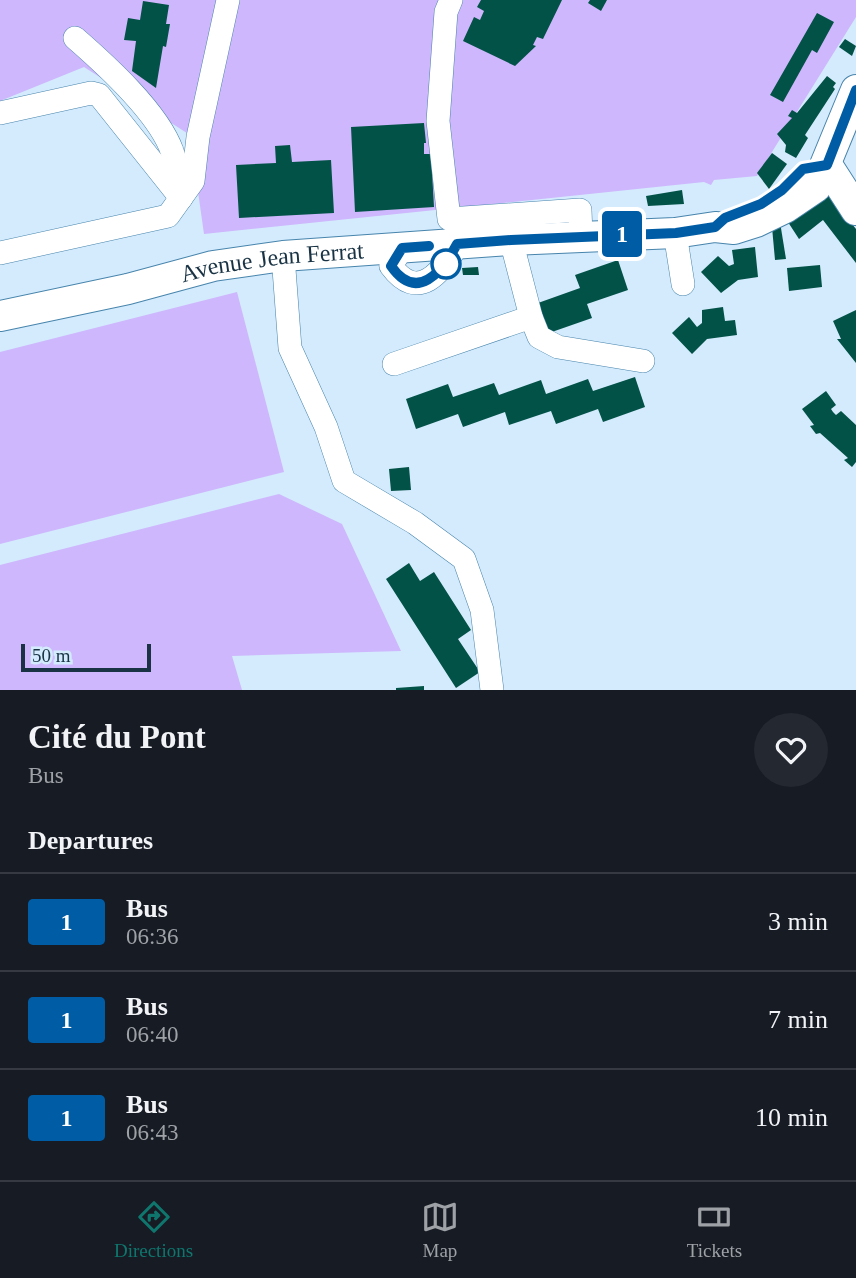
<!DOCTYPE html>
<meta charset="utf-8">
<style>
body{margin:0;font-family:"Times New Roman",serif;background:#242831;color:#f1f3f6;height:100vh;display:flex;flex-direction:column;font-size:26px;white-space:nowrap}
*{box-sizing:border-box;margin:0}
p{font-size:23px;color:#9ea1a6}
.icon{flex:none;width:38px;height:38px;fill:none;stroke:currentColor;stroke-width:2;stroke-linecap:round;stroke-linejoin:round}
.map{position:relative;height:690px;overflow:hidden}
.details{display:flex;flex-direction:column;background:#171b24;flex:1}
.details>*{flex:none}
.badge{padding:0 14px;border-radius:5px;font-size:24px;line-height:46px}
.scale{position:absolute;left:21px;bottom:18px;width:130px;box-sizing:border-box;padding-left:7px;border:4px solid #193344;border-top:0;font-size:19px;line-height:24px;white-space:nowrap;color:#193344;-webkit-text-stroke:5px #d3ebfd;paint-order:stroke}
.map>.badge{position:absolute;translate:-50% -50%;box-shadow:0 0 0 4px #fff}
h2{padding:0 28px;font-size:26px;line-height:63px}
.round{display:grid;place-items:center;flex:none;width:74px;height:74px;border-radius:37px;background:#242831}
.overview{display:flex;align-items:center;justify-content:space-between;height:119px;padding:0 28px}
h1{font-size:33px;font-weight:600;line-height:52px}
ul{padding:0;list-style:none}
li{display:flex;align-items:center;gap:21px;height:98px;padding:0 28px;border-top:2px solid #363941}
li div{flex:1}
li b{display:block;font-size:26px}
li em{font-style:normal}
li .badge{min-width:77px;font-weight:700;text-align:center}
.tabs{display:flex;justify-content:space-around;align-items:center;height:98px;border-top:2px solid #363941;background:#171b24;font-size:19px;color:#9ea1a6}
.tabs a{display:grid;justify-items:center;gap:4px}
.tabs .selected{color:#0f766e}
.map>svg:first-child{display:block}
</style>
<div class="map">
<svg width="856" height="690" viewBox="0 0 856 690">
<rect width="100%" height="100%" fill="#d3ebfd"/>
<!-- green -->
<g fill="#ceb7fc">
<path d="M0 0H856V17L757 176 714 180 711 185 704 182 204 234 190 135 84 67 0 101Z"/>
<path d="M237 292 284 472 0 544V352Z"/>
<path d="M279 494 342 524 401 651 232 656 242 690H0V565Z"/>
</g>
<!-- building -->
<g fill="#035247">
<path d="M481 0H562L543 39 537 37 533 45 536 46 515 66 463 41 474 17 480 20 484 11 477 7Z"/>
<path d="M590 0H607L601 11 588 3Z"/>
<path d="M143 1 169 5 166 24H170L166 47 163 46 156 88 132 71 136 41 124 40 128 18 140 20Z"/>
<path d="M817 13 834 22 817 53 812 50 783 102 770 95Z"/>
<path d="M845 39 856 46 852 56 839 47Z"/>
<path d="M827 76 836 83 833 87 835 89 805 135 808 138 796 158 785 152 786 145 777 134 792 118 788 116 792 110 797 113Z"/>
<path d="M424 123 426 143H424V154H431L434 207 355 212 351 127Z"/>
<path d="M290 145 292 162 331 160 334 213 239 218 236 165 276 163 275 146Z"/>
<path d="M772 153 787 164 769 189 757 173Z"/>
<path d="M682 190 684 204 648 206 646 196Z"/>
<path d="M827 193 856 229V263L823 220 799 239 786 219Z"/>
<path d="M780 222 786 259 775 260 772 227Z"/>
<path d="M755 247 758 277 738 280 721 293 701 272 718 256 729 266 734 264 732 250Z"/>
<path d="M618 260 628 290 587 304 592 318 549 333 538 303 580 288 575 275Z"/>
<path d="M820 265 822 287 789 291 787 268Z"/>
<path d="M478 267 479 275H463L462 268Z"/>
<path d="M723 307 725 321 735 320 737 335 707 339 692 354 672 333 689 317 697 327 702 323V310Z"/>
<path d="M856 310V363L837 339H841L833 321Z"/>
<path d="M635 377 645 407 603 422 598 409 556 424 551 411 509 425 505 412 463 427 458 414 416 429 406 399 448 384 453 397 494 383 499 395 541 380 546 394 588 379 593 391Z"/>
<path d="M826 391 836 405 831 409 833 412 836 415 841 411 856 425V462L852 467 844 460 848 458 820 433 816 434 810 426 814 425 802 409Z"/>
<path d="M409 467 411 490 391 491 389 469Z"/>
<path d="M409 563 420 581 434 572 471 630 458 639 480 672 456 688 386 579Z"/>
<path d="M424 686V690H396V688Z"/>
</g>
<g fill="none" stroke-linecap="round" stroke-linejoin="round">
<defs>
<g id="minor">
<path d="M451 0 446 12 438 121 449 219 580 210 581 236"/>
<path d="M75 38C106 65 158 112 172 151 177 164 178 180 180 194"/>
<path d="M0 113 91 93 99 95 181 198"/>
<path d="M675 233 683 284"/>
<path d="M402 248 391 266C418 303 442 272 457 245"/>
<path d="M0 253 168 216 193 181 198 137 228 0"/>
<path d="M283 256 290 348 326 427 344 481 415 523 464 559 482 610 492 690"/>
<path d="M531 317 539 337 558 347 643 361"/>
<path d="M394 364 531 317 511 240"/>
</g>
<g id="major">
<path d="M827 165 856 210"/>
<path id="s1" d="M0 316 128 289 213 266 283 256 511 240 675 233 715 227 734 229 756 222 785 208 816 187 856 90"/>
</g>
</defs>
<!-- minor casing -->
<use href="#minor" stroke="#4784ac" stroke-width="24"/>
<!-- major casing -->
<use href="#major" stroke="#4784ac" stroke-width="32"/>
<!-- minor -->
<use href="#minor" stroke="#fff" stroke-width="23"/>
<!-- major -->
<use href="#major" stroke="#fff" stroke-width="30"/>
</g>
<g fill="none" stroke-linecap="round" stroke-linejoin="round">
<defs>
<path id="line" d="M429 246 402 248 391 266C417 303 442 272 457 244L511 240 676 233 715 227 725 218 761 204 782 190 803 169 827 165 856 90"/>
</defs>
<!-- line casing -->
<use href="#line" stroke="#fff" stroke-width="16"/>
<!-- line -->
<use href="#line" stroke="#005da5" stroke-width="10"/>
</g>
<!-- markers -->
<circle fill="#fff" stroke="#005da5" stroke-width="3.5" cx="446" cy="264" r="14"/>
<g text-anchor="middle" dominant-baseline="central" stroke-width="7" stroke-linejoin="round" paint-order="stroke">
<!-- street labels -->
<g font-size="24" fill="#193344" stroke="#d3ebfd">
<text stroke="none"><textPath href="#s1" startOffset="278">Avenue Jean Ferrat</textPath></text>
</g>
</g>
</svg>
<div class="scale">50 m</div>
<b class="badge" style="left:622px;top:234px;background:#005da5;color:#fff">1</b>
</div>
<section class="details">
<div class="overview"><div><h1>Cité du Pont</h1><p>Bus</p></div><a class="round"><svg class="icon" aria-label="heart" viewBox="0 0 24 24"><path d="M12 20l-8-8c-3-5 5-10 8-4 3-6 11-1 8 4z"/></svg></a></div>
<h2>Departures</h2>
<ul>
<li><span class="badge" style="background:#005da5;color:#fff">1</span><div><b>Bus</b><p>06:36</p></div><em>3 min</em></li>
<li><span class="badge" style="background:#005da5;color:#fff">1</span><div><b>Bus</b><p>06:40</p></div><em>7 min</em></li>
<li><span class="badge" style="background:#005da5;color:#fff">1</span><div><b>Bus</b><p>06:43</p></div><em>10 min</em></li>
</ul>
</section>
<nav class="tabs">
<a class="selected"><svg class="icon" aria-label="directions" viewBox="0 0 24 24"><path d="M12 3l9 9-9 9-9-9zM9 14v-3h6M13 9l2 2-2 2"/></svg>Directions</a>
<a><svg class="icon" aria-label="map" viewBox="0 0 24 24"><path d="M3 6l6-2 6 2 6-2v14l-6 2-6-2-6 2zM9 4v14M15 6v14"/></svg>Map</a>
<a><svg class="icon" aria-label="tickets" viewBox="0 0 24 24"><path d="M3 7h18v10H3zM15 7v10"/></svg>Tickets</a>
</nav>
